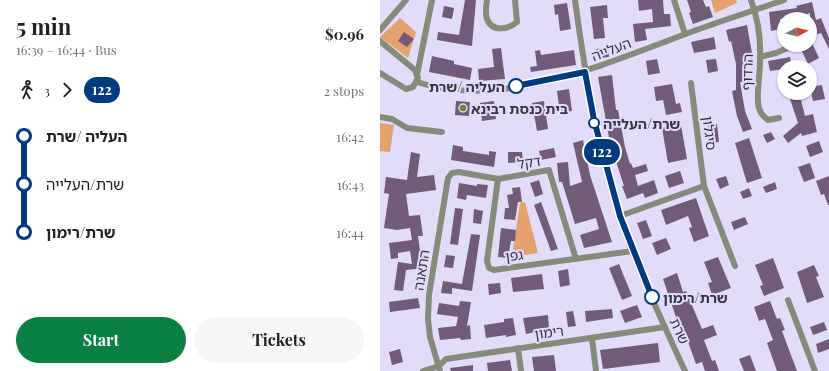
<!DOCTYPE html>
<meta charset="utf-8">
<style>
body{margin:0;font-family:"Playfair Display","Noto Sans Hebrew",serif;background:#f6f6f6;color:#202124;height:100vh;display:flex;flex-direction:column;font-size:15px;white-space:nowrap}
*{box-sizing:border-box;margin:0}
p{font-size:13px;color:#757577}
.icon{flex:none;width:22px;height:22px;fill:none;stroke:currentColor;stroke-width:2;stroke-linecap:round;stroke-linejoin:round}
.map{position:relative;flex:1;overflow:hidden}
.panel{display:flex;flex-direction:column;background:#fff;width:380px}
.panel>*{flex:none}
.badge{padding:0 8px;border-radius:13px;font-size:14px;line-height:26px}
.needle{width:26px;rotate:83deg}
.tools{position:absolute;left:397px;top:12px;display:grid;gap:8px}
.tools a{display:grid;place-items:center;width:40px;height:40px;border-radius:50%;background:#fff;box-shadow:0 1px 3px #0004;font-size:20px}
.map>.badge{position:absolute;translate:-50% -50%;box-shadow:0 0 0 2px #fff}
.legs{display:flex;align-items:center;gap:6px;height:44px;padding:0 16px;font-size:13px}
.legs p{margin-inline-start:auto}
.overview{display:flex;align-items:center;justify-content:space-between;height:68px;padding:0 16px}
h1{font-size:22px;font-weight:700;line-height:30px}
.cta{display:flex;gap:8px;margin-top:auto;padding:8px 16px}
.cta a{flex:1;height:46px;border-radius:24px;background:#0b8043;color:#fff;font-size:16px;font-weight:700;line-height:46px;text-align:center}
.cta a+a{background:#f6f6f6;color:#202124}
ul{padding:0 16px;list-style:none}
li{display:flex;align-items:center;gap:14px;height:48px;font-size:15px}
li i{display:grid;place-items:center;width:6px;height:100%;margin:0 5px;background:currentColor}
li i::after{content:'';width:10px;height:10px;margin:-5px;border:3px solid;border-radius:50%;background:#fff}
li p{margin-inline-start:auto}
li:first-child i{background:linear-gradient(#0000 50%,currentColor 0)}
li:last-child i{background:linear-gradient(currentColor 50%,#0000 0)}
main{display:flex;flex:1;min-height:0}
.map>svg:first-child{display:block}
</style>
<main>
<section class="panel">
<div class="overview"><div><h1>5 min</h1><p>16:39 – 16:44 · Bus</p></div><b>$0.96</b></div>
<div class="legs"><svg class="icon" aria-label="walk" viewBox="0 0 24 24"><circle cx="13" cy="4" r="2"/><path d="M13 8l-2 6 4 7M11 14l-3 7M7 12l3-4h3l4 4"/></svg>3<svg class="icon" aria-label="forward" viewBox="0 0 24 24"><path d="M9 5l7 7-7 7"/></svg><b class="badge" style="background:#003b80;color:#fff">122</b><p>2 stops</p></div>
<ul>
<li><i style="color:#003b80"></i><b>העליה /שרת</b><p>16:42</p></li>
<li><i style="color:#003b80"></i><span>שרת/העלייה</span><p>16:43</p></li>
<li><i style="color:#003b80"></i><b>שרת/רימון</b><p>16:44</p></li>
</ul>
<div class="cta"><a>Start</a><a>Tickets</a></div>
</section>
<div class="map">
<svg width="449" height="371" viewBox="0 0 449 371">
<rect width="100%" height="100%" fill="#e3dbfa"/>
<!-- green -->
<g fill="#e5a26f">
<path d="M331 0H356L357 3 335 13Z"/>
<path d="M20 18 36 32 28 58 0 37Z"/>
<path d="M0 123 14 125 10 152 0 151Z"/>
<path d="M145 202 158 253 132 257 140 203Z"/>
</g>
<!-- building -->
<g fill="#725b79">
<path d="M85 0H96L92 46 57 40 58 32 79 35Z"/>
<path d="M258 0H283L284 14H290L291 26 265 29 267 40 255 42 253 24 273 22 272 9 259 11Z"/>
<path d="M307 0H323L326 7 329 6 333 17 313 24 309 13 311 12Z"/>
<path d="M432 2 436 20 441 18 449 38V49L441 33 432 36 430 30V13L413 19H400L401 29 391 31 389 12 417 8 416 6Z"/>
<path d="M187 3 191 29 180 31 178 14 175 15 174 5Z"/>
<path d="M227 5 228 18H223L225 38 214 39 210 7Z"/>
<path d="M64 6 74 8 72 19 62 17Z"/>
<path d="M367 25 373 59 366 60V82H360L365 111 372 129 363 132 357 116 352 91 356 90V64L351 41 349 42 346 30Z"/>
<path d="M24 32 34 39 27 47 18 41Z"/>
<path d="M334 37 336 49 314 53 311 42Z"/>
<path d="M432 43 439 58 428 64 421 49Z"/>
<path d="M121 48 125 79 99 81 98 69 114 67 112 49Z"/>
<path d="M228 48 229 57 217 58 216 49Z"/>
<path d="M160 50 161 55 194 50 196 65 151 72 150 67 157 66 155 51Z"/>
<path d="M52 56 74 61V64L92 68 90 80 49 72Z"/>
<path d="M410 57 412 67H404V69L390 71 388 61Z"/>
<path d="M277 59 280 73 268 75 266 61Z"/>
<path d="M336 59 338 71 328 73 326 60Z"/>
<path d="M232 75 236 110H238L245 147 250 164 251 163 253 168 266 164 268 171 255 175 258 186 274 180 278 193 265 198 263 193 247 199 242 186H244L230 143 218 77Z"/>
<path d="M292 84 296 104 300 103 302 112 286 115 283 100 276 101 274 87Z"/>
<path d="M442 85 445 99 433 101 430 87Z"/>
<path d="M189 89 192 111 180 113 177 91Z"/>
<path d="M420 96 425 116 433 114 437 132 422 136 421 133 408 143 403 136 418 123 410 99Z"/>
<path d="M76 101 90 102 89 116 75 115Z"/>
<path d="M114 101 116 119 102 121 100 103Z"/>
<path d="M164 101 168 129 157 131 152 103Z"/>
<path d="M337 124 339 142 330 143 328 125Z"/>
<path d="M301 125 307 159 288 163 282 128Z"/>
<path d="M391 132 395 139 387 143 383 135Z"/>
<path d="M369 138 382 178 367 183 355 143Z"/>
<path d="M203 140 210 175 232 242 204 248 200 235 219 229 216 218 195 224 182 182H179L177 163 188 162 190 186 202 182 193 143Z"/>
<path d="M439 141 443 152 430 157 426 146Z"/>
<path d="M73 145 83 147V151L109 155V151L116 152 114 167 71 160Z"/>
<path d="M174 148 176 157 161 160 159 151Z"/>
<path d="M31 152 40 154 37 177 54 175 56 190 26 194 29 216 40 215 43 236H38L42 266 44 268 26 270 23 291 14 290 18 262 32 264 30 251 18 253V258L11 259 9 243 32 240 30 228 17 230 4 228 9 194 4 193 6 177 27 180Z"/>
<path d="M128 152H142L143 162 128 163Z"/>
<path d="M430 163 435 178 424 182 418 167Z"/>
<path d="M300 171 304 183 289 188 285 176Z"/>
<path d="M346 176 349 185 340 189 336 179Z"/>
<path d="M449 176V205H448L444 194 441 195 436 181Z"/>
<path d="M159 180 163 194 155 197 150 183Z"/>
<path d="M395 182 397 189 386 193 383 187Z"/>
<path d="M79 183 97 186V184L108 185 106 198 87 195 86 200 77 198Z"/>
<path d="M140 187 142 202H138L135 220 124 219 125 208H129L127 195 133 194 132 188Z"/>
<path d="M369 188 372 196 363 199 360 192Z"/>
<path d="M316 198 329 236 314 242 309 228 312 227 308 216 286 225 281 210Z"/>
<path d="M161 202 178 249 171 251 154 205Z"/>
<path d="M75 208 83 209 78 245 70 244Z"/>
<path d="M94 209 103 211 101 224 93 223Z"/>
<path d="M365 217 368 224 354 230 351 222Z"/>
<path d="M266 220 272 236 263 239 257 223Z"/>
<path d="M121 228 136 230 135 241H131L128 258 118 257Z"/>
<path d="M91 234 100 235 92 291 72 288V294L61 293 63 281 82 284Z"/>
<path d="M286 238 291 249 277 255 272 243Z"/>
<path d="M66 255 75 256 73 268 64 267Z"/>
<path d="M338 257 351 288 332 295 328 283 332 282 324 262Z"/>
<path d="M393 258 404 288 384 296 380 286 383 285 375 265Z"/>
<path d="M239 264 252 296 242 300 229 268Z"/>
<path d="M434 265 439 276 436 277 444 297 427 303 417 272Z"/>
<path d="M188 269 190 285 180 287 178 271Z"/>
<path d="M297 273 303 292 306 291 322 329 333 325 337 335 324 340 332 361 335 360 339 371H325L322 362 316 364 303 328 300 329 283 279Z"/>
<path d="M162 274 164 289 133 292 131 278Z"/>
<path d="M120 283 121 293 109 295 108 284Z"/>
<path d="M38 298 40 308 10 312 9 302Z"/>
<path d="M80 301 91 302 87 326 90 325 91 339 81 340 80 338 60 340 58 328 76 326 78 317 57 314 59 303 79 306Z"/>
<path d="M390 301 397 319 400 318 405 330 402 331 417 371H397L387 343 393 340 385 319 379 321 374 307Z"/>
<path d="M257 305 262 317 245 323 240 311Z"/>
<path d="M232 309 233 318 206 322 205 311Z"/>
<path d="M193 311 196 326 188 327 186 312Z"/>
<path d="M168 315 169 329 146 334 143 318Z"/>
<path d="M133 318 136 335 126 337V335L106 338 104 325 124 322V319Z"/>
<path d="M444 322 447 330 433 335 430 327Z"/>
<path d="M449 339V349L438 353 436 344Z"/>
<path d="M278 343 280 362 223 369 220 350Z"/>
<path d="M20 349 23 362 12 365 9 352Z"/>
<path d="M174 355 176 371H154L152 357Z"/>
<path d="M370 355 376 371H364L359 359Z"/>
<path d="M130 360 132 371H108L107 363Z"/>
<path d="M93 365V371H71L70 368Z"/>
</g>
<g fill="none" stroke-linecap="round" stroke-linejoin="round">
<!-- minor -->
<g stroke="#868a7a" stroke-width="6">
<path d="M107 0C106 6 105 13 107 19 112 33 129 29 137 22L135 0"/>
<path d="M195 0C205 74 217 146 240 217 258 270 282 321 305 371"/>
<path d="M294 0 305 34"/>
<path d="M371 0C378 19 381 41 380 61 380 75 377 89 378 102 378 110 381 115 388 120L399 118"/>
<path d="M0 30 26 0"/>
<path d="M0 41 35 70 38 78 33 87 26 89 0 73"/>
<path d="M380 57 396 53 414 45"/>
<path d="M37 75 52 0"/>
<path d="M37 82C121 110 225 64 303 35 337 22 370 12 404 0"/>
<path d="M311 83 324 186 355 266"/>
<path d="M0 117 12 119 27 128 62 132"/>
<path d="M118 179 107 261 109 268 114 270 253 251"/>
<path d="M240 216 324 186"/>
<path d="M408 300 435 371"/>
<path d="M212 338 216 371"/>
<path d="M138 348 141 371"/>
<path d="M43 371 59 366 66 359 285 327"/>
<path d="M60 371 50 337 48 319 49 295 68 178 72 173 79 172 118 179 169 170 196 259"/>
</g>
</g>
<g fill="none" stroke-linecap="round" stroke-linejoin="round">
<defs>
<path id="line-1" d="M136 86 205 72 214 120 240 216 272 297"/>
</defs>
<!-- line-1 casing -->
<use href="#line-1" stroke="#fff" stroke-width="9"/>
<!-- line-1 -->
<use href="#line-1" stroke="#003b80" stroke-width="6"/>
</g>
<!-- markers -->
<g fill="#fff" stroke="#003b80" stroke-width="2">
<circle cx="136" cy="86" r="7"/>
<circle cx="214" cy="123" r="5"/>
<circle cx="272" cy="297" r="7"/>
</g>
<circle fill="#74812f" stroke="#e3dbfa" stroke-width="1.5" cx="83" cy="108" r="4"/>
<g text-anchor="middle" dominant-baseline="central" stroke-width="4" stroke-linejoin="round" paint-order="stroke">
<!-- street labels -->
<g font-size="14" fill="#373342" stroke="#e3dbfa">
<text transform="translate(231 49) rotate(-21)">העלייה</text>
<text transform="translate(367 72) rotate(-88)">הרדוף</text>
<text transform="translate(330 133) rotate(83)">סיגלון</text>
<text transform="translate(149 162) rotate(-8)">דקל</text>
<text transform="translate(134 255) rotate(-8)">גפן</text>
<text transform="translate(41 270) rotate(-81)">התאנה</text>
<text transform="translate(300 331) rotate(66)">שרת</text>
<text transform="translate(169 332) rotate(-8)">רימון</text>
</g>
<!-- stop labels -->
<g font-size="14" font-weight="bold" fill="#373342" stroke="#e3dbfa" text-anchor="start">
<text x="125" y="86" text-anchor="end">העליה /שרת</text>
<text x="223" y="123">שרת/העלייה</text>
<text x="283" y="297">שרת/רימון</text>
</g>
<!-- poi labels -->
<g font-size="14" font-weight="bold" fill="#373342" stroke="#e3dbfa" text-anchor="start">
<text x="91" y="108">בית כנסת רבינא</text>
</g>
</g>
</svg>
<div class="tools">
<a><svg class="needle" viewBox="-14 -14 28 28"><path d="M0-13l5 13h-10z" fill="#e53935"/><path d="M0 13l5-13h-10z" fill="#757577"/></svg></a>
<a><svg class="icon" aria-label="layers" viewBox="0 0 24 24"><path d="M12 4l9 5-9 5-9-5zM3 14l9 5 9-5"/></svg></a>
</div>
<b class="badge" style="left:222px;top:152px;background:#003b80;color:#fff">122</b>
</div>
</main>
